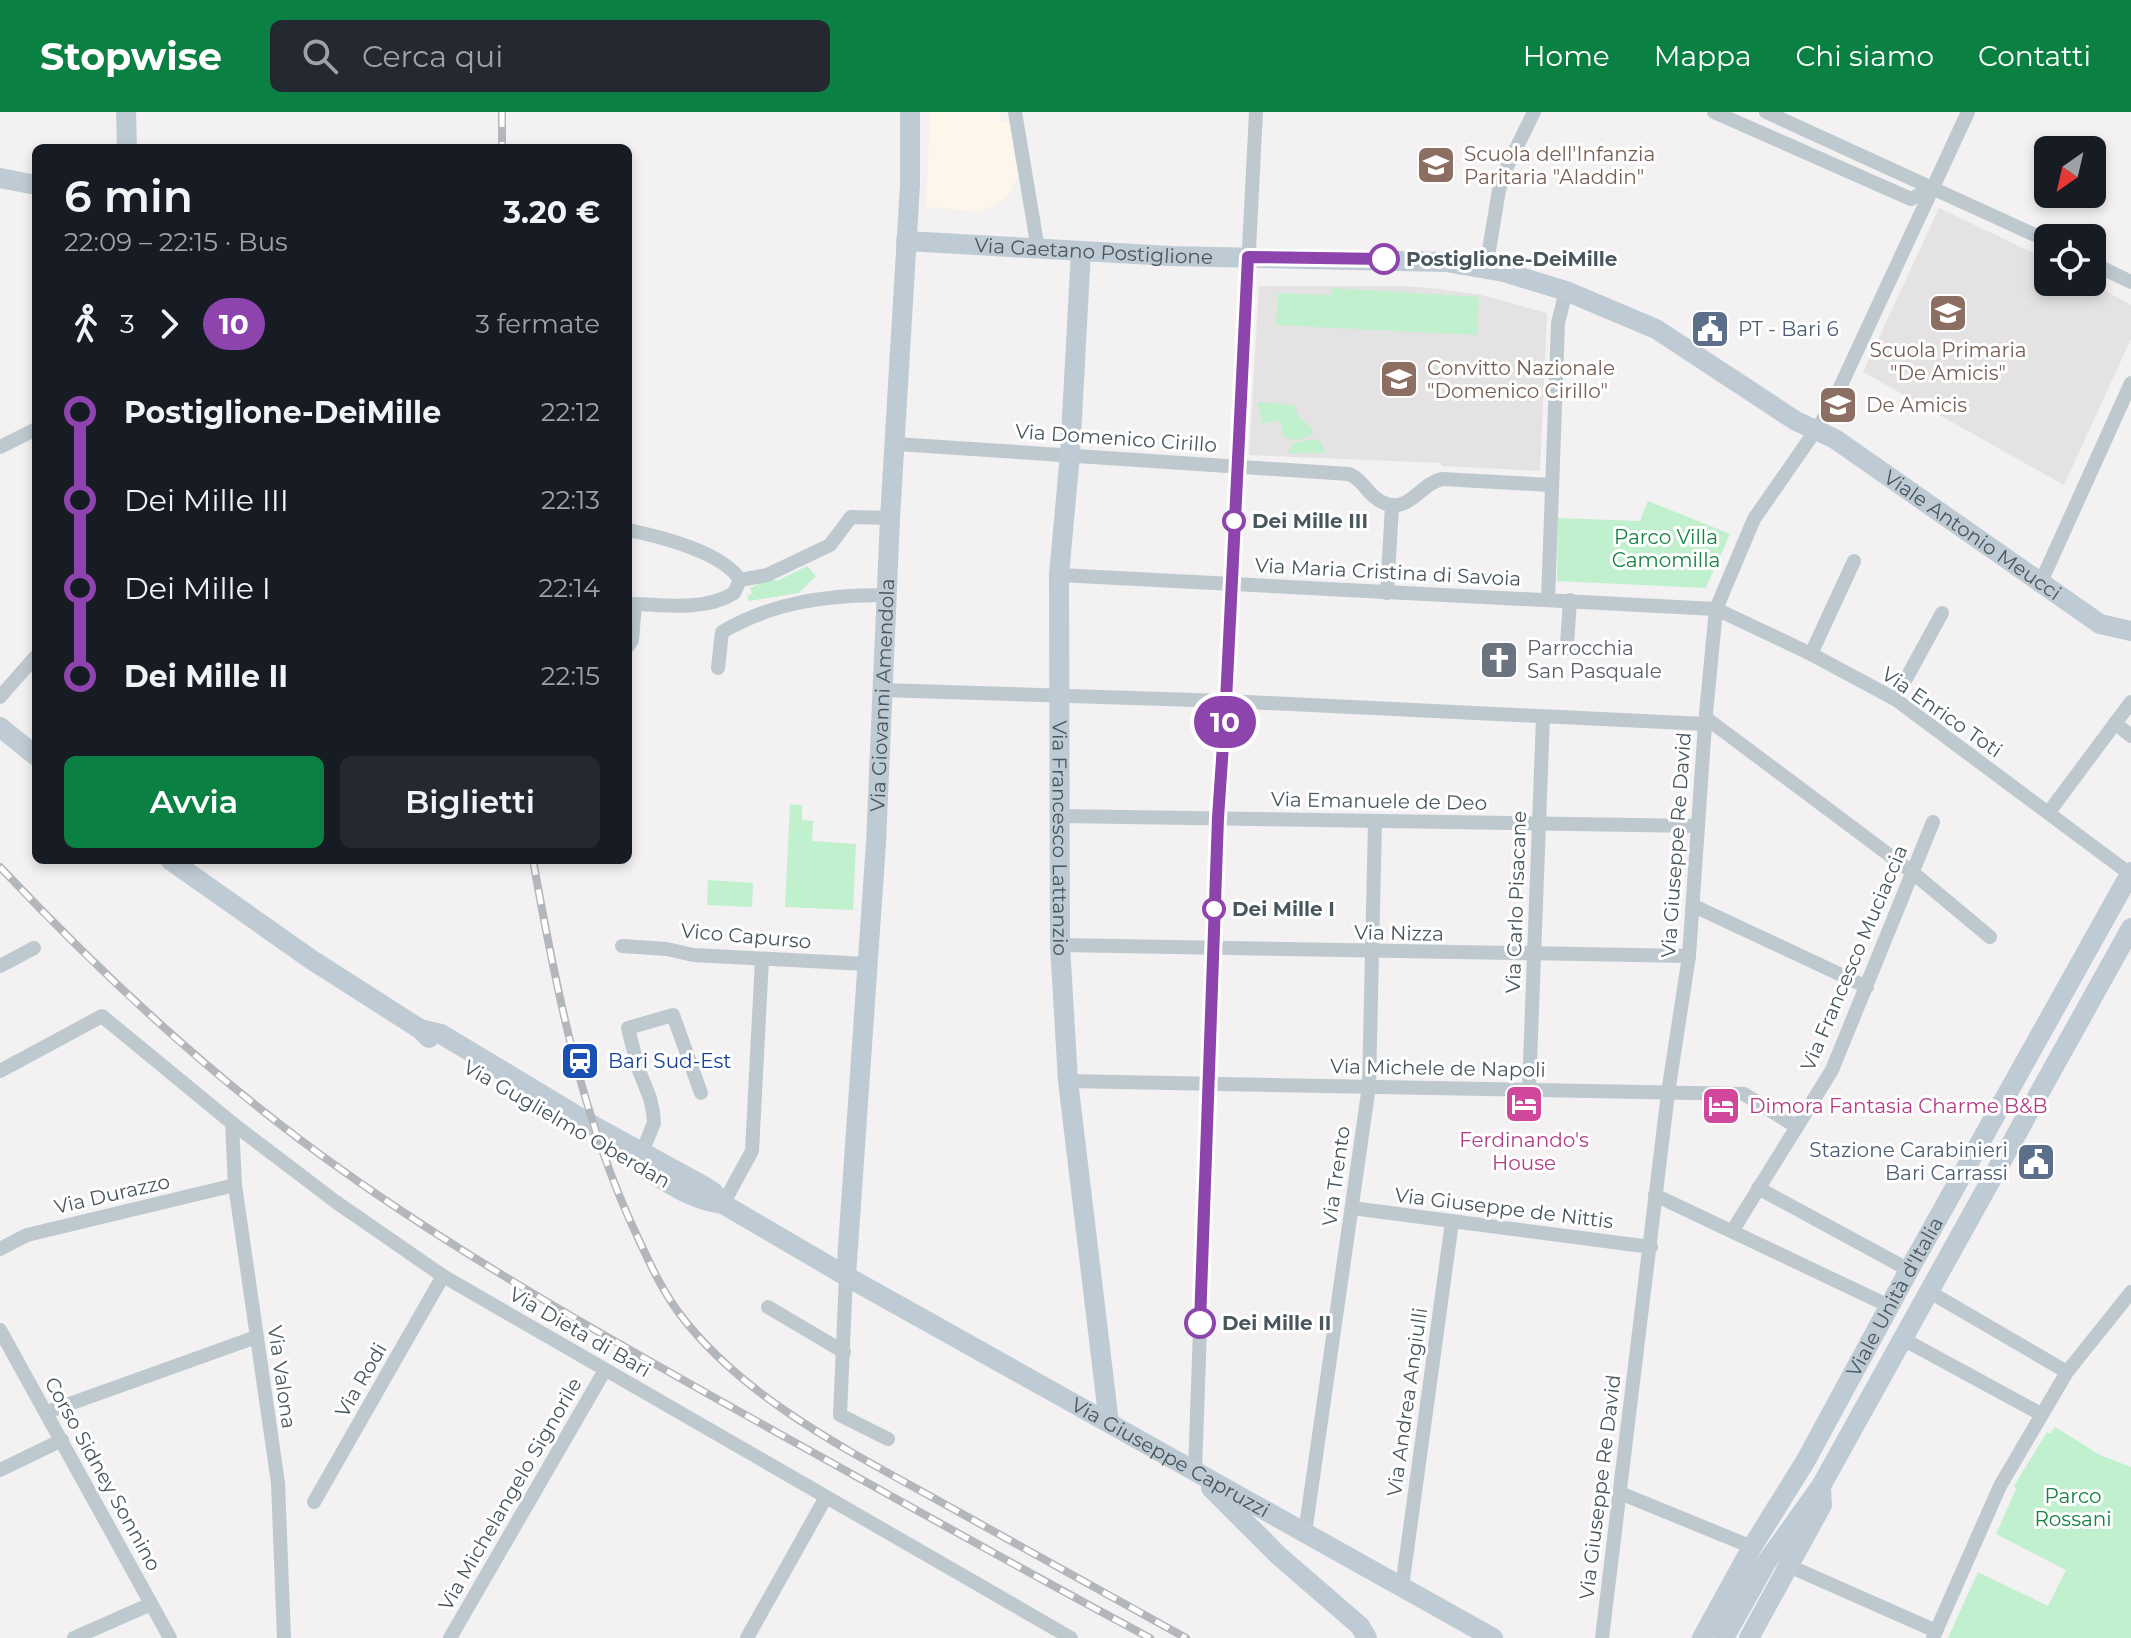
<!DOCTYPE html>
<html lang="it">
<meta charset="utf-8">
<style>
body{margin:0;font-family:Montserrat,sans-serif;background:#242831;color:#f1f3f6;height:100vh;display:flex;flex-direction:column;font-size:30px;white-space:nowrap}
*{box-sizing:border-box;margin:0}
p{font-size:26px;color:#9ea1a6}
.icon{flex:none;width:44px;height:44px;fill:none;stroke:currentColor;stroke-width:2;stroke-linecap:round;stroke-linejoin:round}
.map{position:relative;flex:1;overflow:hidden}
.sheet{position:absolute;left:32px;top:32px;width:600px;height:720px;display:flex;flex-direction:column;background:#171b24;border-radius:12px;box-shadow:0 4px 12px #0003}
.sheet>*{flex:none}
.badge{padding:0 16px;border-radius:26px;font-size:28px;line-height:52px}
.needle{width:52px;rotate:214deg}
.controls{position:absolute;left:2034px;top:24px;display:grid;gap:16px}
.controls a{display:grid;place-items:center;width:72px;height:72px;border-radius:12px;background:#171b24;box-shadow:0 4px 12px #0003;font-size:40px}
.map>.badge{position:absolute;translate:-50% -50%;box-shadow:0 0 0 4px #fff}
.legs{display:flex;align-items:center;gap:12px;height:88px;padding:0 32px;font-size:26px}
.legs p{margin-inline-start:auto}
.headline{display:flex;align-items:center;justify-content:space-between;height:136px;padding:0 32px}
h1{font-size:44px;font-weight:600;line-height:60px}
.cta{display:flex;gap:16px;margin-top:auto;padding:16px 32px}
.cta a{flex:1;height:92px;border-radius:12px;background:#0b8043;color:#fff;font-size:32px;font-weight:600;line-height:92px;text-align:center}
.cta a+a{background:#242831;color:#f1f3f6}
ul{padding:0 32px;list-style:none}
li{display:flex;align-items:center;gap:28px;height:88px;font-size:30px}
li i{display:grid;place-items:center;width:12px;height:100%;margin:0 10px;background:currentColor}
li i::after{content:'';width:20px;height:20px;margin:-10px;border:6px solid;border-radius:50%;background:#171b24}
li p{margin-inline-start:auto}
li:first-child i{background:linear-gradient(#0000 50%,currentColor 0)}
li:last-child i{background:linear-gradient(currentColor 50%,#0000 0)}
header{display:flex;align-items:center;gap:48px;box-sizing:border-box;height:112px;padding:0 40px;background:#0b8043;color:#fff}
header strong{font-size:38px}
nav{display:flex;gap:44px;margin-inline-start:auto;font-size:28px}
.search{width:560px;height:72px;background:#242831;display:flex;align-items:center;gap:20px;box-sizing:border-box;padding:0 28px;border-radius:12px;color:#9ea1a6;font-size:30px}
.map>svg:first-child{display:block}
</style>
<header>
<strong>Stopwise</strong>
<div class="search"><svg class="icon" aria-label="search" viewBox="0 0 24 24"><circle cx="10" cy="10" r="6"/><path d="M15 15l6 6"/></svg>Cerca qui</div>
<nav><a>Home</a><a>Mappa</a><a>Chi siamo</a><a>Contatti</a></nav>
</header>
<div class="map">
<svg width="2131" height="1526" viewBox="0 0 2131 1526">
<rect width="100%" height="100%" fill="#f3f1f1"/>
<!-- commercial -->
<path fill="#fcf6eb" d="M930 0H1000V10H1010L1018 63 1010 81 1004 86 983 100 926 95Z"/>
<!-- education -->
<g fill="#e4e2e3">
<path d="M1939 96 2048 148V170H2089L2131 193V227L2064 373 1863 260Z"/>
<path d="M1259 174H1405L1439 177 1481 183 1547 201 1540 359 1442 354 1441 351 1249 343Z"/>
</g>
<!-- green -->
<g fill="#c0f0ce">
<path d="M1332 176 1479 185 1477 223 1276 213 1278 181 1331 183Z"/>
<path d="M1257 290 1294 293 1299 305 1312 316V322C1305 328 1291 330 1283 324L1281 312 1277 308 1262 312Z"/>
<path d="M1314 327 1321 330 1326 341H1288L1293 331Z"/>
<path d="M1648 389 1730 422 1706 476 1557 469 1558 406 1640 409Z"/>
<path d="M807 454 816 464 799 481 749 489 747 484 752 482 750 476 771 466 777 469Z"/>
<path d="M790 692 802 693V708L813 709 812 729 856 732 853 798 785 795Z"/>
<path d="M708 768 753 771 752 795 707 793Z"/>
<path d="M2055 1315 2100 1343 2131 1355V1526H1948L1978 1460 2048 1494 2066 1458 1996 1422 2016 1377 2014 1374 2047 1320 2050 1322Z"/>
</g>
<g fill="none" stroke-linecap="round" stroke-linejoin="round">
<!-- street -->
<g stroke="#bec9cf" stroke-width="14">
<path d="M1015 0 1038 137"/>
<path d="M1714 0 1911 87 1932 76"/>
<path d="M1766 0 2048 129"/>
<path d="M2092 151 2131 170"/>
<path d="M1486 156 1499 78 1507 55 1534 0"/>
<path d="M896 332 1349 362C1364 368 1367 383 1382 390 1408 404 1420 371 1442 367L1551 373"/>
<path d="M0 335 36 317"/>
<path d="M628 418C658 424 723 440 740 468"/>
<path d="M1059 463 1716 497 1811 542 1895 587 2130 762"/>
<path d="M740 468 767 463 830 433 851 405 890 406"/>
<path d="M2041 470 2131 271"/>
<path d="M1387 481 1392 394"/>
<path d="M1548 488 1558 211 1566 179"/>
<path d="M1570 488 1567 533 1570 537 1577 538"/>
<path d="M628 534 632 528 635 492C668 493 705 499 734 481L740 468"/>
<path d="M1811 542 1854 449"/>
<path d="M718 556 722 520C773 490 827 483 886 483"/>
<path d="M881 578 1226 589 1705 612"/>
<path d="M0 585 36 544"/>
<path d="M1895 587 1942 501"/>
<path d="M1706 606 1912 760 1990 825"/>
<path d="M2115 611 2131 624"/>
<path d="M2049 700 2131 590"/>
<path d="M1059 704 1698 714"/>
<path d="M1694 794 1867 875"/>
<path d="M1060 833 1689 844"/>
<path d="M622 834 667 837 693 843 867 852"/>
<path d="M0 854 34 836"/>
<path d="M0 959 102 904 232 1011 336 1090 443 1164 1071 1526"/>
<path d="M1068 969 1744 982 1797 1015"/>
<path d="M1529 977 1543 605"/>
<path d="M232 1011 235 1073 278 1371 284 1526"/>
<path d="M642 1040 654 1011 653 1000 650 986 638 956 628 916 673 903 701 981"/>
<path d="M1758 1076 1909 1158"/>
<path d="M1655 1083 1889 1194"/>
<path d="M723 1092 752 1039 762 847"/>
<path d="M1352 1096 1651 1135"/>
<path d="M1733 1118 1832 958 1933 710"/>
<path d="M0 1137 27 1123 235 1073"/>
<path d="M846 1164 840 1303 888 1327"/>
<path d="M1928 1179 2067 1260"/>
<path d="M768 1195 844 1240"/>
<path d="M0 1218 170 1526"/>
<path d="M1901 1226 2041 1302"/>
<path d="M47 1300 256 1225"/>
<path d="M0 1358 62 1328"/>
<path d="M1195 1359 1218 706 1226 589 1256 0"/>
<path d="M1620 1381 1752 1435"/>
<path d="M314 1390 443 1164"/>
<path d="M1305 1421 1369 974 1375 709"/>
<path d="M1789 1454 1936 1519"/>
<path d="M1402 1475 1452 1110"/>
<path d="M74 1526 151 1492"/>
<path d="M450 1526 605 1258"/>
<path d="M747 1526 826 1385"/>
<path d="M1602 1526 1668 981 1689 844 1705 612 1716 497 1754 407 1829 299 1968 0"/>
<path d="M1933 1526 2000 1374 2067 1260 2131 1180"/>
</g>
<!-- secondary -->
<g stroke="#becbd4" stroke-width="20">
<path d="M126 0 127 36"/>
<path d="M0 66 36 73"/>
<path id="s1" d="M906 129 1170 144 1446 150 1504 160 1566 179 1656 217 1796 309 1835 327 2100 512 2131 519"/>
<path id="s2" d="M1081 139 1070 342 1059 463 1060 833 1068 969 1109 1311"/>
<path d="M0 615 36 644"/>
<path d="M170 748 312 848 420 917 429 926"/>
<path id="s3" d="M420 917 441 922 594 1014 702 1073 713 1080 723 1092 846 1164 1493 1526"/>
<path d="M647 1058C672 1073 694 1089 723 1092"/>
<path id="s4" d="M846 1164 876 731 890 406 910 73V0"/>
<path d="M1211 1376 1279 1444 1360 1514 1367 1526"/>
<path id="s5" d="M1702 1526 1752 1435 1805 1350 1909 1158 2131 760"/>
<path d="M1724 1526 1766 1451 1821 1374 2131 816"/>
<path d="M1749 1526 1822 1393 1821 1377"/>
</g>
<defs>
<g id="rail">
<path d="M502 0V36"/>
<path d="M533 748C556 877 582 1008 638 1126 650 1152 662 1178 679 1201 744 1288 855 1342 948 1394 1027 1438 1107 1482 1186 1526"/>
<path d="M0 755C104 865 216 969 339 1056 478 1155 628 1237 776 1320 901 1389 1024 1459 1150 1526"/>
</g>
</defs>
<!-- rail casing -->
<use href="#rail" stroke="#b3b7bb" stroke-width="8"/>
<!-- rail -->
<use href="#rail" stroke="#fff" stroke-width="5" stroke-dasharray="15" stroke-linecap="butt"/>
</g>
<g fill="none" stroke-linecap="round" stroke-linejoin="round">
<defs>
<path id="line-1" d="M1200 1211 1218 706 1226 589 1248 145 1384 147"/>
</defs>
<!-- line-1 casing -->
<use href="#line-1" stroke="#fff" stroke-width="18"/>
<!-- line-1 -->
<use href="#line-1" stroke="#8e44ad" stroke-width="12"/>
</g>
<!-- icons -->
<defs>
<symbol id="school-square" viewBox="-11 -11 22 22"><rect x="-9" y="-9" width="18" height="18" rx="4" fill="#8d6e63" stroke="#fff"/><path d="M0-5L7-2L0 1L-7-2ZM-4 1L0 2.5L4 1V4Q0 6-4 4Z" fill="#fff"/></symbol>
<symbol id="civic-square" viewBox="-11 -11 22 22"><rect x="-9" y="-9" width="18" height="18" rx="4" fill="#5c6f8a" stroke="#fff"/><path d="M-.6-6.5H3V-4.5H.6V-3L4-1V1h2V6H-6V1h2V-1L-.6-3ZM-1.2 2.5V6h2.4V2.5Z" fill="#fff"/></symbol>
<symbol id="church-square" viewBox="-11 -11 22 22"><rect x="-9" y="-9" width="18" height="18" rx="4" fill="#6b7280" stroke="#fff"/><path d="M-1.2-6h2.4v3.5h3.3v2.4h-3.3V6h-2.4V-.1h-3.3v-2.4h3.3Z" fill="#fff"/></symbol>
<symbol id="station-square" viewBox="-11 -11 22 22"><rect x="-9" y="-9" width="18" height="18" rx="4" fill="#1a4fb4" stroke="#fff"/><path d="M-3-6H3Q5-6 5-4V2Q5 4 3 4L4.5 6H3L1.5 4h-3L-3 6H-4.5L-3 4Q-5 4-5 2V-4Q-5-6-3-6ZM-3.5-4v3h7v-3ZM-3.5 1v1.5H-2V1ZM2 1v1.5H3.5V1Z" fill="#fff"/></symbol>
<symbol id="hotel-square" viewBox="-11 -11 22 22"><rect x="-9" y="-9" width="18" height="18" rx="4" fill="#d1479c" stroke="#fff"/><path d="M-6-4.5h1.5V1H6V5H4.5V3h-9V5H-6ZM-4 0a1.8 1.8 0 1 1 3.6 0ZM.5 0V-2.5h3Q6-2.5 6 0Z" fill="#fff"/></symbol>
</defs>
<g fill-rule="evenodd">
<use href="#school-square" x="1414" y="31" width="44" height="44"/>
<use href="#school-square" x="1926" y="179" width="44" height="44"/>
<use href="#civic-square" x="1688" y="195" width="44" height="44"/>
<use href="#school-square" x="1377" y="245" width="44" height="44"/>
<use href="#school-square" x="1816" y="271" width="44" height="44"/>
<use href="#church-square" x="1477" y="526" width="44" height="44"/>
<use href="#station-square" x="558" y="927" width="44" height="44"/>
<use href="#hotel-square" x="1502" y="970" width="44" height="44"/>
<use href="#hotel-square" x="1699" y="972" width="44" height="44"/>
<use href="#civic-square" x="2014" y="1028" width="44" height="44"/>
</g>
<!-- markers -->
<g fill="#fff" stroke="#8e44ad" stroke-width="4">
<circle cx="1384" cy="147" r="14"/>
<circle cx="1234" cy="409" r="10"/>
<circle cx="1214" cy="797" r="10"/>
<circle cx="1200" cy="1211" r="14"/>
</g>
<g text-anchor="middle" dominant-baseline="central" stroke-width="6" stroke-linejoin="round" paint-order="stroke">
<!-- education labels -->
<g font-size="20" fill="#785e54" stroke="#fff" text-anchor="start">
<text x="1464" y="42">Scuola dell'Infanzia<tspan x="1464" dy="23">Paritaria "Aladdin"</tspan></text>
<text x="1948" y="238" text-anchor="middle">Scuola Primaria<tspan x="1948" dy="23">"De Amicis"</tspan></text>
<text x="1427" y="256">Convitto Nazionale<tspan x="1427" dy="23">"Domenico Cirillo"</tspan></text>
<text x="1866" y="293">De Amicis</text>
</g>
<!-- street labels -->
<g font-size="20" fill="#48565e" stroke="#fff">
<text stroke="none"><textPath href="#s1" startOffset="188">Via Gaetano Postiglione</textPath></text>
<text transform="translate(1116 326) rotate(4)">Via Domenico Cirillo</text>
<text stroke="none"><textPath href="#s1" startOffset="1140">Viale Antonio Meucci</textPath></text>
<text transform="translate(1388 460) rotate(3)">Via Maria Cristina di Savoia</text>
<text stroke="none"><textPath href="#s4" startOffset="582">Via Giovanni Amendola</textPath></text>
<text transform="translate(1942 600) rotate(35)">Via Enrico Toti</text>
<text transform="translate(1379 689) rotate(1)">Via Emanuele de Deo</text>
<text stroke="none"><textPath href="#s2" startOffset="588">Via Francesco Lattanzio</textPath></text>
<text transform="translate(1676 733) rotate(-86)">Via Giuseppe Re David</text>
<text transform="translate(1516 790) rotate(-88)">Via Carlo Pisacane</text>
<text transform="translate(1399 821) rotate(1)">Via Nizza</text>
<text transform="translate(746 824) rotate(5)">Vico Capurso</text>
<text transform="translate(1854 846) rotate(-67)">Via Francesco Muciaccia</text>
<text transform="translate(1438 956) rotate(1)">Via Michele de Napoli</text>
<text transform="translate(567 1012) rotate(30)">Via Guglielmo Oberdan</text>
<text transform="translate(1336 1064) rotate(-82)">Via Trento</text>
<text transform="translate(112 1082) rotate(-13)">Via Durazzo</text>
<text transform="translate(1504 1096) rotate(7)">Via Giuseppe de Nittis</text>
<text stroke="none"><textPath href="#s5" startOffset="392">Viale Unità d'Italia</textPath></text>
<text transform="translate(580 1220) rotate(30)">Via Dieta di Bari</text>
<text transform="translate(282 1265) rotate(82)">Via Valona</text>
<text transform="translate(361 1268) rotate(-60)">Via Rodi</text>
<text transform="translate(1407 1290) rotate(-82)">Via Andrea Angiulli</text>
<text stroke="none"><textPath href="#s3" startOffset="866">Via Giuseppe Capruzzi</textPath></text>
<text transform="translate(103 1362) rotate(61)">Corso Sidney Sonnino</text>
<text transform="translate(1600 1375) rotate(-83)">Via Giuseppe Re David</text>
<text transform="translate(510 1382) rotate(-60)">Via Michelangelo Signorile</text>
</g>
<!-- stop labels -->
<g font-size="20" font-weight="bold" fill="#48565e" stroke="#fff" text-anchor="start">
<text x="1406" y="147">Postiglione-DeiMille</text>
<text x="1252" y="409">Dei Mille III</text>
<text x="1232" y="797">Dei Mille I</text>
<text x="1222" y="1211">Dei Mille II</text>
</g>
<!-- service labels -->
<g font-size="20" fill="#4e5e75" stroke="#fff" text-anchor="start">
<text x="1738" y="217">PT - Bari 6</text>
<text x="2008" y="1038" text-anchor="end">Stazione Carabinieri<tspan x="2008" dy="23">Bari Carrassi</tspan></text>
</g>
<!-- park labels -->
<g font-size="20" fill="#178242" stroke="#fff">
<text x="1666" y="425">Parco Villa<tspan x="1666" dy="23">Camomilla</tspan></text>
<text x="2073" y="1384">Parco<tspan x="2073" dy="23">Rossani</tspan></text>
</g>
<!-- worship labels -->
<g font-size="20" fill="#5b616d" stroke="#fff" text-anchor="start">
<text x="1527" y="536">Parrocchia<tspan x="1527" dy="23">San Pasquale</tspan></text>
</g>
<!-- transit labels -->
<g font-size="20" fill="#164399" stroke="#fff" text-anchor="start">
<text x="608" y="949">Bari Sud-Est</text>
</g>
<!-- hotel labels -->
<g font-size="20" fill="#b23c85" stroke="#fff" text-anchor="start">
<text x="1749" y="994">Dimora Fantasia Charme B&amp;B</text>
<text x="1524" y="1028" text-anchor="middle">Ferdinando's<tspan x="1524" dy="23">House</tspan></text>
</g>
</g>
</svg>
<div class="controls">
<a><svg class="needle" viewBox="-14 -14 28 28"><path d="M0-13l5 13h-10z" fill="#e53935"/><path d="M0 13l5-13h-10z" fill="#9ea1a6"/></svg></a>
<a><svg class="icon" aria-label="locate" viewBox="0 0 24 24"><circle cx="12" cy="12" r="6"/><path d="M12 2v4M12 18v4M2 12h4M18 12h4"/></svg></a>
</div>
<b class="badge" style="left:1225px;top:610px;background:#8e44ad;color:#fff">10</b>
<section class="sheet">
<div class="headline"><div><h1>6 min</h1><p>22:09 – 22:15 · Bus</p></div><b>3.20 €</b></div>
<div class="legs"><svg class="icon" aria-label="walk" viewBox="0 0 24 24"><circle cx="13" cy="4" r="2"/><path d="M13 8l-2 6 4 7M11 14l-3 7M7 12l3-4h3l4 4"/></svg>3<svg class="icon" aria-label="forward" viewBox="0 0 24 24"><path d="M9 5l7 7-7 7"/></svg><b class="badge" style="background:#8e44ad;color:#fff">10</b><p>3 fermate</p></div>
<ul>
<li><i style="color:#8e44ad"></i><b>Postiglione-DeiMille</b><p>22:12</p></li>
<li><i style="color:#8e44ad"></i><span>Dei Mille III</span><p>22:13</p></li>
<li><i style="color:#8e44ad"></i><span>Dei Mille I</span><p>22:14</p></li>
<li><i style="color:#8e44ad"></i><b>Dei Mille II</b><p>22:15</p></li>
</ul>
<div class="cta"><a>Avvia</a><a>Biglietti</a></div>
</section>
</div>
